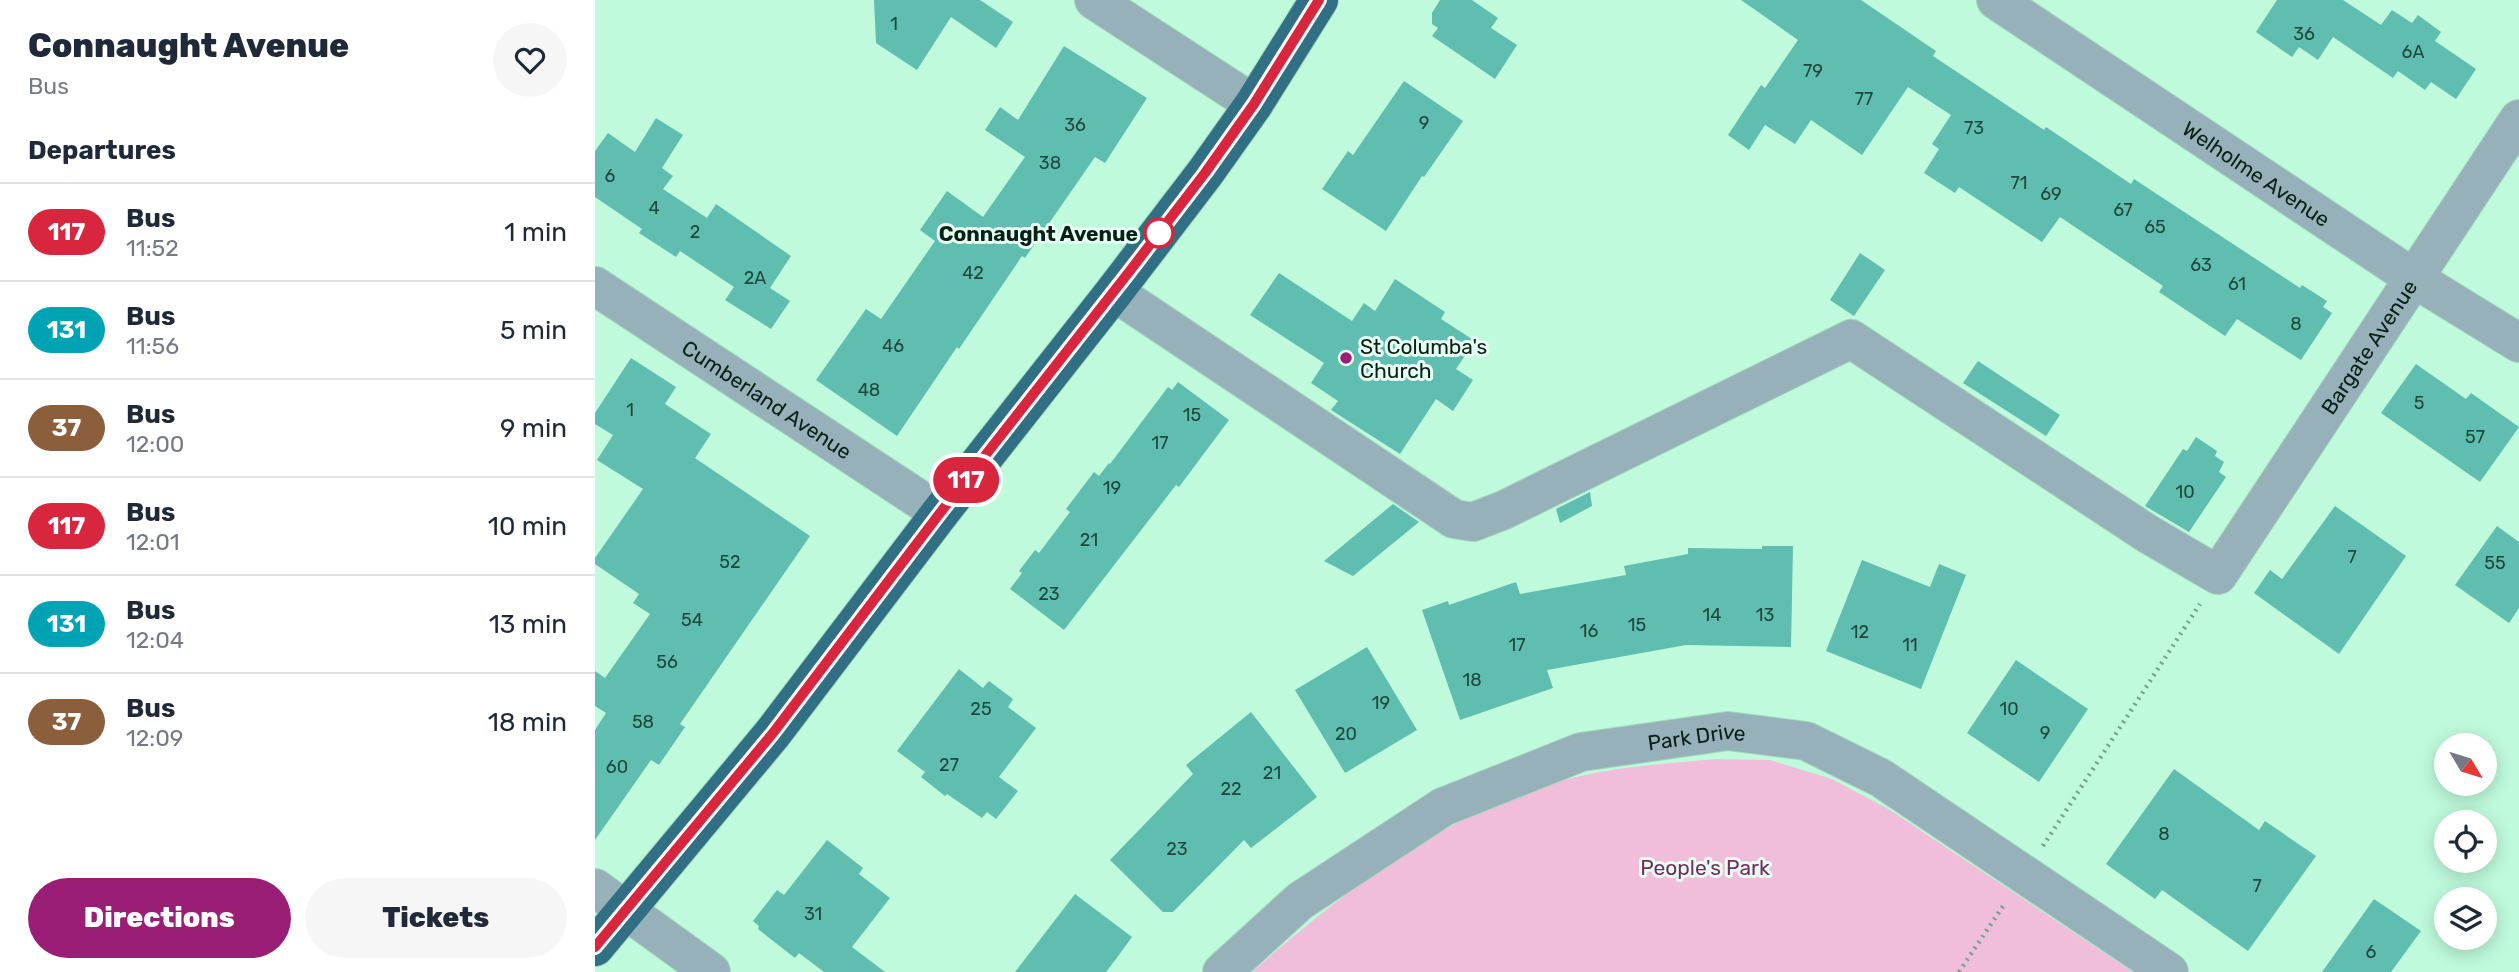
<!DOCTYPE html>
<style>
body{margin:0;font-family:Rubik,sans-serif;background:#f6f6f7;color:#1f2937;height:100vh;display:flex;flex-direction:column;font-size:26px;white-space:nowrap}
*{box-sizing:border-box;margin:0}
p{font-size:23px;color:#747a83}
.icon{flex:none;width:38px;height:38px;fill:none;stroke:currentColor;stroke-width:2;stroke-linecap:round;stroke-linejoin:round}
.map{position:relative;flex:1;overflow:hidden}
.panel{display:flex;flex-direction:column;background:#fff;width:595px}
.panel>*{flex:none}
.badge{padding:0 14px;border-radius:23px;font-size:24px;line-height:46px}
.needle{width:46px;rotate:128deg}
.buttons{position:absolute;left:1839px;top:733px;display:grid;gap:14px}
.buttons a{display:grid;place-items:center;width:63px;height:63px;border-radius:50%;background:#fff;box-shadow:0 4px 18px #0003;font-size:35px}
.map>.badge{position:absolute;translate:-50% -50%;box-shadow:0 0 0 4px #fff}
h2{padding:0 28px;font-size:26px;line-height:63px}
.round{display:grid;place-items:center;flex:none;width:74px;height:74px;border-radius:37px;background:#f6f6f7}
.overview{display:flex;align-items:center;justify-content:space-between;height:119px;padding:0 28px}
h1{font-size:33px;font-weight:800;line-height:52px}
.action{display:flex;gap:14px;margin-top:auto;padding:14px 28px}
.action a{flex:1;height:80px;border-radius:42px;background:#9a1e76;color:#fff;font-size:28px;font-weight:800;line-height:80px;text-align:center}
.action a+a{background:#f6f6f7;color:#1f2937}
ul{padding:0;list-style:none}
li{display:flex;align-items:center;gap:21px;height:98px;padding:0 28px;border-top:2px solid #e0e1e3}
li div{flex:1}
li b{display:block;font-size:26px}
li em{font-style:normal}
li .badge{min-width:77px;font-weight:700;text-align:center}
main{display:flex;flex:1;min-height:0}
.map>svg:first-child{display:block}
</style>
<main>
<section class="panel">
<div class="overview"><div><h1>Connaught Avenue</h1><p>Bus</p></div><a class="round"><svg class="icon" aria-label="heart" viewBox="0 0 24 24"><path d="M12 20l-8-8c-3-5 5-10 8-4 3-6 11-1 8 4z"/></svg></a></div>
<h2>Departures</h2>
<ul>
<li><span class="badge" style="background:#d7263d;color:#fff">117</span><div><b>Bus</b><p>11:52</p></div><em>1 min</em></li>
<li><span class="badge" style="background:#00a3b4;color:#fff">131</span><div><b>Bus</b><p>11:56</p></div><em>5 min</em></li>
<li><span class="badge" style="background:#8b5e3c;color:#fff">37</span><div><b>Bus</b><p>12:00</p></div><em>9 min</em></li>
<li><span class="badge" style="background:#d7263d;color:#fff">117</span><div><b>Bus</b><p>12:01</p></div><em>10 min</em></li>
<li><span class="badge" style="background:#00a3b4;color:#fff">131</span><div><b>Bus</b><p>12:04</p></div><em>13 min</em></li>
<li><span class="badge" style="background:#8b5e3c;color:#fff">37</span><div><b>Bus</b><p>12:09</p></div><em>18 min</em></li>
</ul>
<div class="action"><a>Directions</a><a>Tickets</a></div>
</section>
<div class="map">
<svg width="1924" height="972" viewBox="0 0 1924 972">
<rect width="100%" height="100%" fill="#bffadc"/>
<!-- green -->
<path fill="#f0bedb" d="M1122 759 1175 760 1237 779 1295 810 1538 972H657C746 894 839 821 953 785 1007 767 1067 764 1122 759Z"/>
<!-- building -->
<g fill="#5fbeb0">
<path d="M279 0H385L418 22 401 48 356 17 322 70 281 43Z"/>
<path d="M845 0H877L903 18 896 28 922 45 900 79 837 36 843 28 837 24V13Z"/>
<path d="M1146 0H1266L1341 51 1338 56 1449 130 1451 127 1536 184 1539 179 1705 288 1707 285 1732 301 1728 307 1737 313 1706 360 1642 319 1630 336 1564 292 1568 286 1465 217 1447 242 1364 187 1360 193 1329 173 1344 149 1337 144 1356 115 1313 87 1267 155 1216 120 1200 144 1170 125 1154 150 1133 135 1166 85 1170 88 1203 40Z"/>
<path d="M1682 0H1748L1786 25 1797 10 1817 23 1823 15 1846 32 1840 41 1881 69 1861 99 1836 82 1830 90 1803 71 1798 78 1738 37 1723 60 1704 47 1697 57 1661 32Z"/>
<path d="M469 46 552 98 510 163 500 157 430 258 427 256 364 349 362 347 302 436 221 380 271 309 286 319 340 241 325 230 352 191 388 217 430 157 390 130 405 107 423 120Z"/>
<path d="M809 81 868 121 829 177 827 176 791 231 727 189 753 151 758 155Z"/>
<path d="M61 118 88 135 67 168 78 176 68 189 112 218 121 204 196 256 175 288 195 301 176 329 130 300 139 287 85 251 81 257 44 233 47 229 0 197V151L13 133 40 152Z"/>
<path d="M1265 253 1290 270 1259 316 1235 300Z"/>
<path d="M684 273 757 321 769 303 780 311 800 279 850 312 846 319 880 341 861 369 878 380 858 411 841 399 805 454 736 410 743 401 716 383 729 363 655 315Z"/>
<path d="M36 358 81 387 70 404 116 434 100 458 215 536 85 724 90 727 64 765 56 760 0 840V730L11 713 0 706V671L10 678 55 614 38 603 44 594 0 564V558L48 489 2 460 18 435 0 424V413Z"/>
<path d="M1383 361 1465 415 1451 436 1368 383Z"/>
<path d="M1821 364 1871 399 1876 393 1924 427 1885 482 1786 413Z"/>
<path d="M583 382 634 420 584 487 581 485 469 630 415 589 427 573 424 571 440 550 444 553 475 512 471 509 499 472 504 476 514 463 515 464 573 387 577 390Z"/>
<path d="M1601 437 1622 451 1620 456 1629 462 1624 472 1631 477 1594 532 1550 506 1588 449 1592 451Z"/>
<path d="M995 492 997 506 965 523 961 509Z"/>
<path d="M798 504 824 522 758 576 729 561Z"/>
<path d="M1740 506 1811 556 1744 654 1659 593 1675 570 1687 579Z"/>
<path d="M1902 526 1924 542V608L1914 623 1860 585Z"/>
<path d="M1167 546H1198L1196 647 1091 645 952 670 958 688 865 720 827 610 853 601 854 605 921 582 925 594 1031 575 1029 566 1093 554V548L1167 549Z"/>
<path d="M1267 560 1335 587 1344 564 1371 575 1326 689 1231 651Z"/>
<path d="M772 647 822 730 750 773 700 690Z"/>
<path d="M1421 660 1493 709 1444 782 1372 733Z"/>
<path d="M364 669 388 688 394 681 418 699 413 707 441 728 404 777 423 791 401 819 392 812 387 818 352 794 350 796 326 777 330 772 302 751Z"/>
<path d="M656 712 722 797 656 848 649 840 578 912H568L515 860 598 774 591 765Z"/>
<path d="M1579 769 1664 830 1670 821 1721 856 1653 951 1567 890 1560 899 1511 864Z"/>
<path d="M232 840 268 868 264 874 295 898 257 947 290 972H229L204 953 200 958 163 929 164 926 158 921 182 890 189 895Z"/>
<path d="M480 894 537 937 521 959 511 972H420Z"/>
<path d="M1779 899 1826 931 1796 972H1727Z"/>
</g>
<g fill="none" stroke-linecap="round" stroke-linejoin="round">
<defs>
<g id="minor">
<path d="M499 0 659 104"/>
<path id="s1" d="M1401 0 1820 279 1924 343"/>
<path id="s2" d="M0 286 345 513"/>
<path id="s3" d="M519 292 859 519 878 522 909 510 1256 339 1553 534 1623 575 1924 119"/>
<path d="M0 888 116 972"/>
<path id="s4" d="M627 972 705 901 848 807 986 752 1133 731 1211 741 1286 778 1574 972"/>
</g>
<path id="highway" d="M0 947 178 733 345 513 519 292 610 173 659 104 724 0"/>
</defs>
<!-- minor casing -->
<use href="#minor" stroke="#a2d7bc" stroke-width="40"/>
<!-- highway casing -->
<use href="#highway" stroke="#a2d7bc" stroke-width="40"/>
<!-- path -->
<g stroke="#74a08b" stroke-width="4.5" stroke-dasharray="2 5" stroke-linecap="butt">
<path d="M1448 846 1605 604"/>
<path d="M1364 972 1410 903"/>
</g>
<!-- minor -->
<use href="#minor" stroke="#97b1bb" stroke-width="38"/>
<!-- highway -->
<use href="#highway" stroke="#316f84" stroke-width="38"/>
</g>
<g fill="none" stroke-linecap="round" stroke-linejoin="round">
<defs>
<path id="line" d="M0 947 178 733 345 513 534 272 610 173 659 104 724 0"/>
</defs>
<!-- line casing -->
<use href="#line" stroke="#fff" stroke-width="16"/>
<!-- line -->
<use href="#line" stroke="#d7263d" stroke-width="10"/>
</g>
<!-- markers -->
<circle fill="#fff" stroke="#d7263d" stroke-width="3.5" cx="564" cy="233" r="14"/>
<circle fill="#9a1e76" stroke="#e7fef2" stroke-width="2.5" cx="751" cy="358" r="7"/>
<g text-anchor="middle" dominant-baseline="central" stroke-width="6" stroke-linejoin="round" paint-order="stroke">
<!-- number labels -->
<g font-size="18" fill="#1e483c">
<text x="299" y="24">1</text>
<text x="1709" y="34">36</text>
<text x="1818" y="52">6A</text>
<text x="1218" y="71">79</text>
<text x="1269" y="99">77</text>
<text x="829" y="123">9</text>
<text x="480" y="125">36</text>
<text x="1379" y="128">73</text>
<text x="455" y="163">38</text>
<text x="15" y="176">6</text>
<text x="1424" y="183">71</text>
<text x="1456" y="194">69</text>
<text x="59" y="208">4</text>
<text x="1528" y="210">67</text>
<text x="1560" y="227">65</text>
<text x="100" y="232">2</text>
<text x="1606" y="265">63</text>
<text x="378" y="273">42</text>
<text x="160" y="278">2A</text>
<text x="1642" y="284">61</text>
<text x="1701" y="324">8</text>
<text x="298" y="346">46</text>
<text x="274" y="390">48</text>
<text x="1824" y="403">5</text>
<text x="35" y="410">1</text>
<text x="597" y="415">15</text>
<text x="1880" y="437">57</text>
<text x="565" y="443">17</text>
<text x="517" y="488">19</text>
<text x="1590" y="492">10</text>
<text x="494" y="540">21</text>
<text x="1757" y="557">7</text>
<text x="135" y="562">52</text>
<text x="1900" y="563">55</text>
<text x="454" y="594">23</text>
<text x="1117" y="615">14</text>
<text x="1170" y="615">13</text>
<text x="97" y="620">54</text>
<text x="1042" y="625">15</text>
<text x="994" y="631">16</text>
<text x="1265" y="632">12</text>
<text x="922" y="645">17</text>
<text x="1315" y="645">11</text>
<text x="72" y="662">56</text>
<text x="877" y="680">18</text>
<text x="786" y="703">19</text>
<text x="386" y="709">25</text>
<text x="1414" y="709">10</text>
<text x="48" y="722">58</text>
<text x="1450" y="733">9</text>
<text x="751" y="734">20</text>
<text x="354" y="765">27</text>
<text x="22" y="767">60</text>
<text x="677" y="773">21</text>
<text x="636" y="789">22</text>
<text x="1569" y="834">8</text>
<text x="582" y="849">23</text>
<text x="1662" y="886">7</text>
<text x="218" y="914">31</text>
<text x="1776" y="952">6</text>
</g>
<!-- street labels -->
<g font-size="21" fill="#092016" stroke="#e7fef2">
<text stroke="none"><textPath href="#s1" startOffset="313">Welholme Avenue</textPath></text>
<text stroke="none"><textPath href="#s3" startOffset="1558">Bargate Avenue</textPath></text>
<text stroke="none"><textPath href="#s2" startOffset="206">Cumberland Avenue</textPath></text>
<text stroke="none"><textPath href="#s4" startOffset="542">Park Drive</textPath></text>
</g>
<!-- stop labels -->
<g font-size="21" font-weight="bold" fill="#092016" stroke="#e7fef2" text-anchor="end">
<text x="543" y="233">Connaught Avenue</text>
</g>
<!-- poi labels -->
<g font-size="21" fill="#092016" stroke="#e7fef2" text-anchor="start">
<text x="765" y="346">St Columba's<tspan x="765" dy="24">Church</tspan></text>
</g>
<!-- park labels -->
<g font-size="21" fill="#762b5d" stroke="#e7fef2">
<text x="1110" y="867">People's Park</text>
</g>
</g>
</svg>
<div class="buttons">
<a><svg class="needle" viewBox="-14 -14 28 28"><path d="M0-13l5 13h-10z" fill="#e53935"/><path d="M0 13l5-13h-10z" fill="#747a83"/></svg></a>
<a><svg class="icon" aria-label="locate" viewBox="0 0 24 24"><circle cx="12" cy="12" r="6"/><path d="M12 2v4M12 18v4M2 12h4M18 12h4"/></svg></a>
<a><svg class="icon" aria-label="layers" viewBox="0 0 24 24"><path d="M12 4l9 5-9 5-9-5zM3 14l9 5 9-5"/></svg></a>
</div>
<b class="badge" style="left:371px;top:480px;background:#d7263d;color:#fff">117</b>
</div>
</main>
